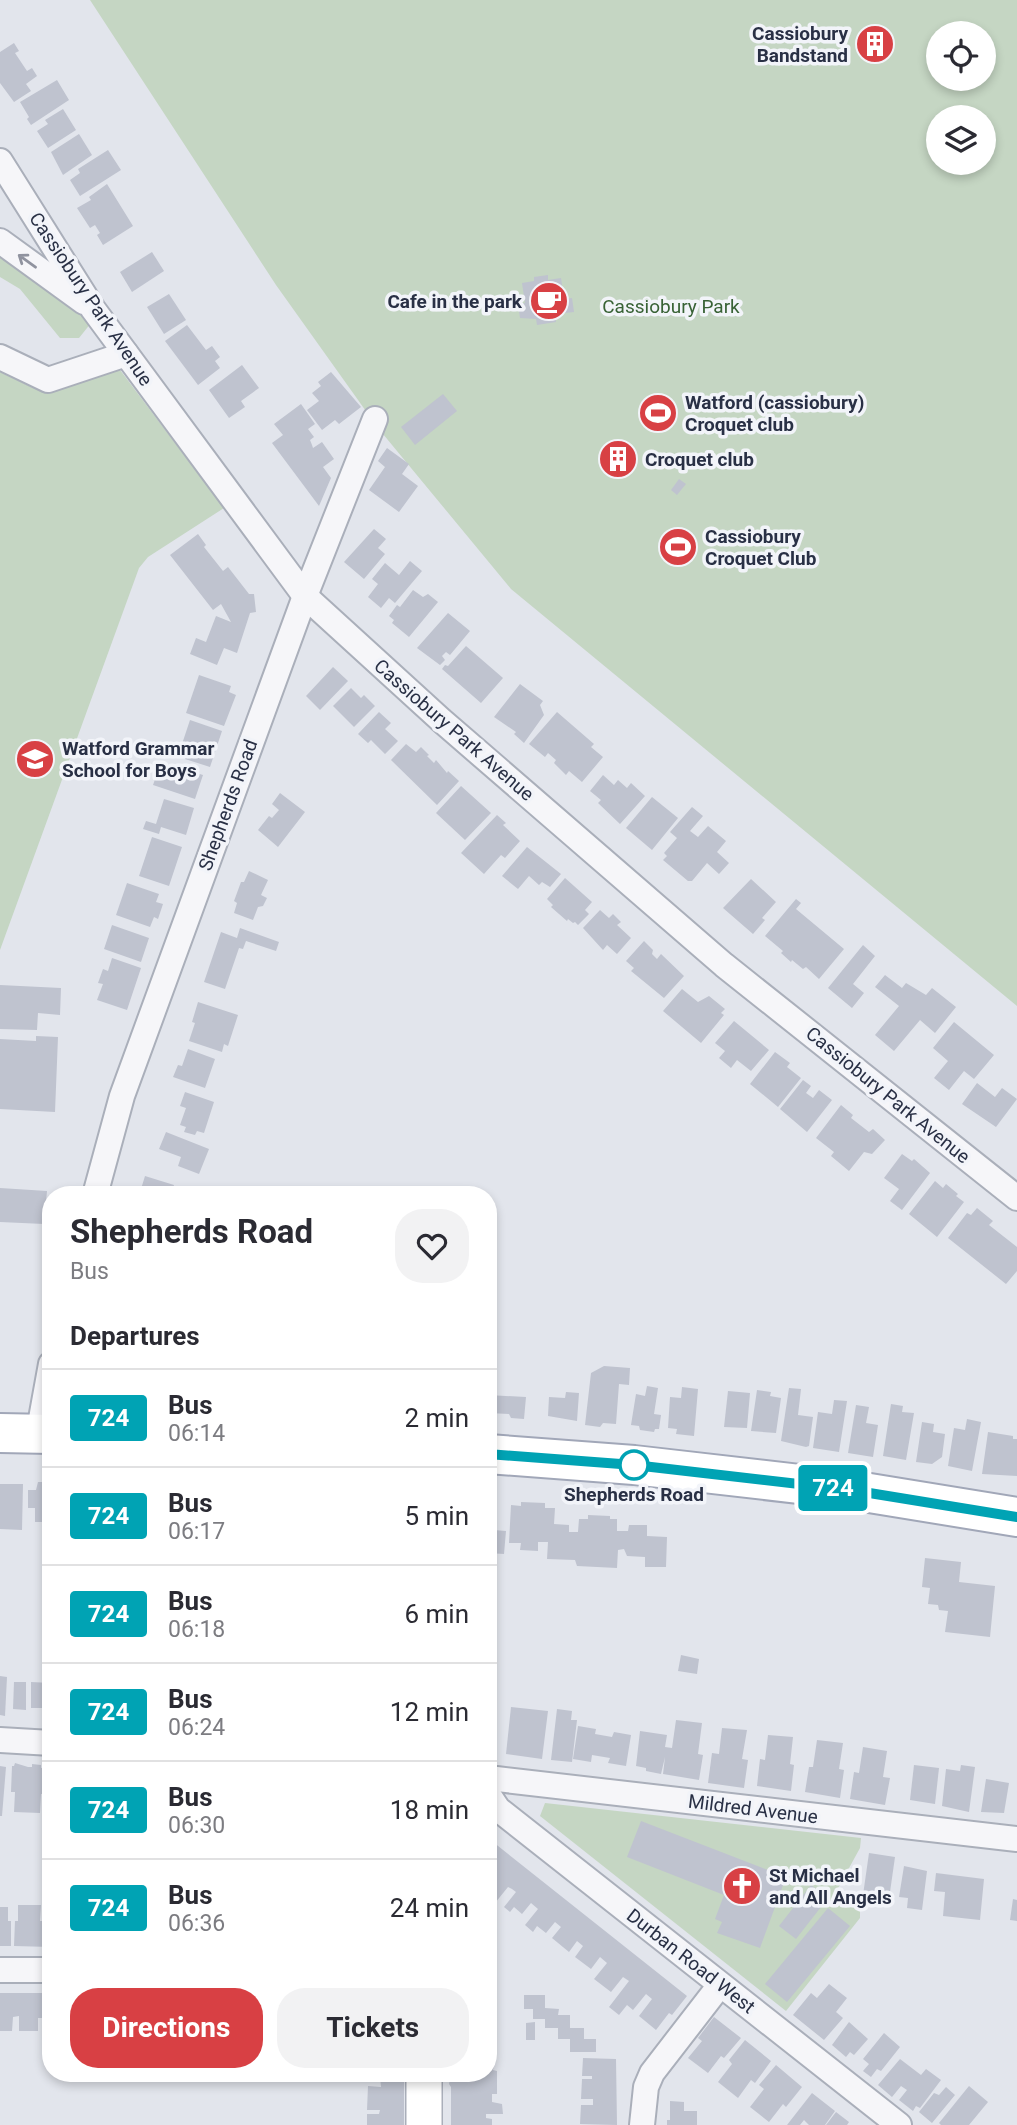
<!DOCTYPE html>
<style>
body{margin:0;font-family:Roboto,sans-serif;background:#f2f2f3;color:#2b2b33;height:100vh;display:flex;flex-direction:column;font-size:26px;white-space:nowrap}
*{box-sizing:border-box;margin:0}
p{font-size:23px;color:#7c7c81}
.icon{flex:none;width:38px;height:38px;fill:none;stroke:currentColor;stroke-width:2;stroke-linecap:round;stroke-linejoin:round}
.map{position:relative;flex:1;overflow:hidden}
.sheet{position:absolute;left:42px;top:1186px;width:455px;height:896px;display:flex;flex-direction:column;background:#fff;border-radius:28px;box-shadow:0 4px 10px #0003}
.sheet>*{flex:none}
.badge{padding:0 14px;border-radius:5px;font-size:24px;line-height:46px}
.tools{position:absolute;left:926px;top:21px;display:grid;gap:14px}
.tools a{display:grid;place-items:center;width:70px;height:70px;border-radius:50%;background:#fff;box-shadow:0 4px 10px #0003;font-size:35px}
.map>.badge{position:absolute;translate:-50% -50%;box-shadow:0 0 0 4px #fff}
h2{padding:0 28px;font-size:26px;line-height:63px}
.round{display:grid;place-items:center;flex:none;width:74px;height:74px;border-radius:28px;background:#f2f2f3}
.head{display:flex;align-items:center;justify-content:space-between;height:119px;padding:0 28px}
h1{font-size:33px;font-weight:700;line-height:52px}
.primary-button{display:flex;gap:14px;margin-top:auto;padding:14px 28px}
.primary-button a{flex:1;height:80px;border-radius:28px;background:#d84044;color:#fff;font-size:28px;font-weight:700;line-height:80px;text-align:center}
.primary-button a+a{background:#f2f2f3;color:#2b2b33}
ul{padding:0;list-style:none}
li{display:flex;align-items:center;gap:21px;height:98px;padding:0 28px;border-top:2px solid #e1e1e2}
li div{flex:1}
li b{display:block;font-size:26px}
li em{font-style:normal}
li .badge{min-width:77px;font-weight:700;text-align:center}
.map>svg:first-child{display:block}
</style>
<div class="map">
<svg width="1017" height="2125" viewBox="0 0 1017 2125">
<rect width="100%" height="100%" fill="#e2e5ec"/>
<!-- green -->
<g fill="#c5d6c3" fill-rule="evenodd">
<path d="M90 0H1017V1006L511 589 378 428 276 285ZM938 33H984V79H938ZM938 117H984V163H938Z"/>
<path d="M0 247 85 304 91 323 79 338H60L20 289 0 277Z"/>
<path d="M114 362 224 508 148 557 139 568 0 950V372L33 388 103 363Z"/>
<path d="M545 1803 861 1838 860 1848 837 1890 860 1909V1918L786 2011 540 1816Z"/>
</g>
<!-- building -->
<g fill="#bfc3cf">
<circle cx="875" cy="44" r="13"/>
<path d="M14 43 19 51 15 53 27 71 32 68 37 76 26 84 31 91 14 102 0 83V52Z"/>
<path d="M57 80 69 100 31 125 27 119 29 117 20 102Z"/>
<path d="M63 109 76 130 48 148 37 131 48 124 45 120Z"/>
<path d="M79 134 92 155 63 175 51 152Z"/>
<path d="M108 150 121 170 80 196 70 180 80 173 78 169Z"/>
<path d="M107 184 133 226 103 245 97 235 100 233 95 225 90 228 77 208 91 200 89 197Z"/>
<path d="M152 252 164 271 132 292 120 272Z"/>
<path d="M548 275V280L561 278 564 299 572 298 574 312 555 314 556 322 537 325 536 319 520 318 518 304 525 303 522 283 534 281V277Z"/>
<path d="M169 294 186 320 164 334 147 307Z"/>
<path d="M187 325 206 350 212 346 220 357 215 361 220 368 198 385 165 341Z"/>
<path d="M242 365 259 388 241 401 245 407 229 418 209 390Z"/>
<path d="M331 372 361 407 339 424 335 420 322 430 307 410 319 401 312 393 321 386 318 382Z"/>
<path d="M443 394 457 411 415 445 401 427Z"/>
<path d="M301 404 315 424 308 429 314 437 310 440 312 445 313 448 322 442 334 459 323 467 331 478 319 506 272 443 283 435 274 424Z"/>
<path d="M616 444 632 466 619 474 604 453Z"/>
<path d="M387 448 409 464 402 474 418 486 399 512 369 490 385 467 378 461Z"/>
<path d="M679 479 686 484 677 495 671 490Z"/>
<path d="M374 529 386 539 378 548 385 554 364 579 344 562Z"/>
<path d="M198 534 206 545 204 547 223 571 228 567 249 594H254L256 612 250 613 237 653 224 648 217 665 190 654 196 638 206 642 216 616 231 622 221 604 213 610 170 555Z"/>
<path d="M410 561 422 571 395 603 389 598 381 608 368 597 378 584 372 579 385 563 399 575Z"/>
<path d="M413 590 423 597 428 594 438 602 409 637 392 623 394 620 389 616 397 605 400 607Z"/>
<path d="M448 613 470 631 450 655 446 652 442 656 445 660 440 665 417 648Z"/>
<path d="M466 646 503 678 481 703 442 669 445 665 448 666Z"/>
<path d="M333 667 348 681 320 710 306 696Z"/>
<path d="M199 675 231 686 229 692 236 695 224 726 186 713Z"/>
<path d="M520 684 543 701 540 705 544 715 524 743 514 734 516 732 494 717Z"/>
<path d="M351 688 361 698 364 695 375 706 354 727 333 706Z"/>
<path d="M379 712 391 723 385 729 398 741 385 754 371 740 368 743 358 734Z"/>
<path d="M557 712 594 744 591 747 603 757 582 782 569 771 566 775 554 763 556 760 548 753 545 757 529 744Z"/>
<path d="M190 720 222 731 210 767 185 759 188 750 181 747Z"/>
<path d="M406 744 416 752 421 747 429 755 427 756 434 763 436 760 447 773 448 771 459 781 437 805 391 760Z"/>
<path d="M161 762 203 775 195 799 153 785Z"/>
<path d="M603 775 614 785 618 780 627 788 631 783 645 796 620 824 598 803 601 800 590 791Z"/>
<path d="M461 786 491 813 465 840 436 813Z"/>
<path d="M280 793 305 812 278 847 258 830 269 816 272 818 279 810 272 804Z"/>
<path d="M652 797 678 818 652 850 626 828Z"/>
<path d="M164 799 194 808 186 835 161 827 159 834 143 829 146 821 156 824Z"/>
<path d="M692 807 703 816 690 831 698 837 708 826 726 841 717 852 729 863 719 874 707 863 692 881H688L663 860 667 856 664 853 677 838 670 832Z"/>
<path d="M497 815 506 823 503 825 520 841 505 858 501 855 484 874 461 853Z"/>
<path d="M152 837 182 847 169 886 139 876Z"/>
<path d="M527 847 561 874 550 887 542 882 539 885 529 876 518 889 502 876Z"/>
<path d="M249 871 268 880 261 895 267 898 263 906 258 907 253 920 234 913 237 903 234 901 241 882H244Z"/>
<path d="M565 878 592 902 585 910 589 914 578 925 575 922 573 923 568 919 567 921 551 907 553 905 547 899Z"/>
<path d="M751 879 776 902 762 918 765 920 753 934 723 908Z"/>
<path d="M127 883 159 894 156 902 163 904 158 919 154 917 150 927 116 915Z"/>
<path d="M796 899 801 903 796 909 844 949 819 979 806 967 803 969 792 960 791 962 781 953 783 951 765 936Z"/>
<path d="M600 910 609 918 613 914 621 922 617 925 631 938 617 954 607 945 603 950 583 928Z"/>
<path d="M112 925 149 938 141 962 104 949Z"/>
<path d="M240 928 279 942 276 951 246 941 243 949 239 948 225 989 204 982 221 932 237 938Z"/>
<path d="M644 941 653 950 652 954 657 959 661 954 684 976 664 998 631 971 634 968 626 961Z"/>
<path d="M863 945 875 956 853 984 864 993 852 1008 828 988Z"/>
<path d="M112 958 141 968 127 1010 97 1000 103 984 98 983 103 969 108 971Z"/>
<path d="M885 975 902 988 906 983 926 995 932 988 956 1007 935 1033 920 1020 894 1051 875 1035 899 1006 875 987Z"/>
<path d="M0 985 61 988 60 1015 38 1013 37 1030 0 1029Z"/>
<path d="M682 989 698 1002 709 996 725 1009 721 1013 724 1015 701 1043 663 1011Z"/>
<path d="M198 1002 238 1015 228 1046 224 1044 222 1052 189 1041 195 1023 192 1022Z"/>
<path d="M734 1021 769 1050 751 1071 737 1060 731 1068 719 1058 725 1051 715 1043Z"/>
<path d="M954 1022 994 1055 974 1079 964 1071 949 1090 934 1078 948 1061 933 1048Z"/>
<path d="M36 1036 58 1037 55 1112 0 1109V1039L36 1041Z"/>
<path d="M188 1049 215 1059 205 1088 173 1077 178 1065 182 1066Z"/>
<path d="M775 1052 790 1063 787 1067 801 1078 778 1107 750 1084Z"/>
<path d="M803 1080 811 1086 806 1093 813 1098 819 1090 832 1100 807 1132 780 1109Z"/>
<path d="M977 1083 995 1097 1002 1088 1017 1099 996 1127 962 1104Z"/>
<path d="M185 1092 214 1102 204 1133 197 1131 195 1135 184 1132 186 1127 180 1125 186 1108 180 1106Z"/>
<path d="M841 1105 853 1115 851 1118 869 1132 873 1129 885 1140 872 1154 864 1152 849 1171 831 1156 834 1152 816 1138Z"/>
<path d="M166 1132 209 1149 199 1174 178 1166 181 1157 159 1149Z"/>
<path d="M902 1154 912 1161 914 1159 930 1173 902 1210 890 1201 899 1189 884 1178Z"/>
<path d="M145 1176 174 1185 171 1195H143L145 1191 141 1189Z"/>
<path d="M935 1181 943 1188 946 1184 958 1194 956 1196 964 1202 937 1237 909 1214Z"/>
<path d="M0 1188 47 1191 44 1224 0 1222Z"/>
<path d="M977 1208 993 1221 989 1225 1017 1247V1271L1006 1284 948 1238 967 1213 971 1215Z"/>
<path d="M604 1366 630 1368 629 1385 619 1384 616 1424 603 1423 600 1427 585 1425 591 1373Z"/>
<path d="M647 1386 658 1388 654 1414 661 1415 659 1429H655L654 1432 640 1430 639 1426 631 1425 636 1394 645 1396Z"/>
<path d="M682 1387 698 1389 694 1436 676 1434 677 1429 668 1428 670 1397 681 1398Z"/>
<path d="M789 1388 801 1389 798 1415 813 1417 809 1446 806 1447 781 1441Z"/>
<path d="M757 1390 771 1392 770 1396 781 1398 776 1433 751 1431Z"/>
<path d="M728 1391 750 1393 747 1428 724 1427Z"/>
<path d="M566 1392 579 1393 577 1421 548 1416 549 1397 565 1398Z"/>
<path d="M488 1395 526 1397 524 1419 511 1418 509 1414 488 1413Z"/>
<path d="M834 1400 847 1401 839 1452 813 1448 818 1412 832 1414Z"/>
<path d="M891 1404 903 1406 902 1412 914 1413 906 1460 883 1456Z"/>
<path d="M856 1405 869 1407 866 1423 878 1425 873 1457 848 1453Z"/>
<path d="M967 1419 981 1422 972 1471 948 1466 954 1428 965 1430Z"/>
<path d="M922 1422 934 1424 933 1432 945 1434 942 1457 932 1464 916 1462Z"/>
<path d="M988 1432 1013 1436V1439H1017V1476L982 1474Z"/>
<path d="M38 1482H51V1522H35V1508H28V1490H36Z"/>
<path d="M0 1484H23L22 1530 0 1529Z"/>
<path d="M488 1499 496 1500 494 1530 506 1531 504 1554 488 1553Z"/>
<path d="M521 1502 545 1503V1508H555L554 1524 569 1525V1532H578L579 1519H588V1515L610 1516V1519H617V1531H628L629 1525H647V1536L667 1537 666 1567H645V1557L627 1556 624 1549 618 1550 617 1568 577 1566 575 1560 547 1559 548 1542H538V1551L520 1550 521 1543H509L511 1505 521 1506Z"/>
<path d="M925 1558 961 1562 959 1582 995 1586 990 1637 945 1632 948 1611 939 1610 938 1605 928 1604 930 1588 922 1587Z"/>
<path d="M488 1620H497L496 1658H488Z"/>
<path d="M681 1655 699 1659 697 1674 678 1671Z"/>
<path d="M0 1676 7 1677 5 1716 0 1715Z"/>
<path d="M14 1682H26V1710L13 1709Z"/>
<path d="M31 1682 51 1683V1714H44V1708H31Z"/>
<path d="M511 1707 548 1711 542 1759 506 1754Z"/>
<path d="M557 1709 572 1711 571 1720H577L572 1762 551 1760Z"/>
<path d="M676 1720 702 1723 698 1754 703 1755 699 1780 663 1774 665 1757 661 1774 646 1771V1768L636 1766 640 1731 667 1735 665 1747 672 1748Z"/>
<path d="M578 1726 596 1729 595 1734 612 1737 614 1732 631 1735 626 1766 608 1763 610 1758 592 1755 591 1762 573 1759Z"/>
<path d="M722 1728 747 1730 742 1759 748 1760 744 1788 708 1783 712 1753 719 1754Z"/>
<path d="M768 1735 793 1737 790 1764 794 1765 791 1791 757 1786 760 1759 765 1760Z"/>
<path d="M817 1740 843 1743 839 1769 844 1770 840 1798 805 1792 809 1767H813Z"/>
<path d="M863 1747 887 1751 883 1777 890 1778 885 1805 850 1799 854 1772 859 1773Z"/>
<path d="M15 1763 28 1767H32V1764L41 1765V1768L51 1766V1814L44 1813 45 1794H41L40 1813 14 1812 15 1792H11L12 1766H14Z"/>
<path d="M914 1765 939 1768 935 1804 910 1800Z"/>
<path d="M961 1765 975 1767 969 1812 942 1806 946 1769 960 1771Z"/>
<path d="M0 1766 6 1767 2 1816H0Z"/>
<path d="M986 1779 1009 1783 1004 1813 981 1812Z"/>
<path d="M641 1821 786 1877 760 1948 717 1933 722 1922 715 1919 724 1895 627 1857Z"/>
<path d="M488 1838 687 1996 672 2015 669 2013 656 2030 639 2016 652 1999 646 1994 633 2010 627 2005 619 2015 609 2007 629 1981 623 1977 611 1992 594 1979 607 1963 600 1957 591 1969 575 1957 583 1946 577 1941 569 1952 552 1938 561 1927 555 1922 546 1933 537 1926 533 1932 525 1925 538 1909 531 1903 522 1914 514 1907 510 1912 504 1907 516 1892 512 1889 508 1887 491 1908 488 1906V1876L491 1873 488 1871Z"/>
<path d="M869 1853 895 1857 889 1899 863 1895Z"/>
<path d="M904 1866 927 1871 922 1910 907 1908 908 1898 899 1897Z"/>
<path d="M936 1873 984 1879 980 1920 943 1916 945 1892 934 1891Z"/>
<path d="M811 1885 828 1898 796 1939 779 1926Z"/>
<path d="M1013 1899 1017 1900V1921L1010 1920Z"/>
<path d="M18 1905H41L40 1921H45L46 1906H51V1947L14 1946 15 1921H18Z"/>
<path d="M0 1907H8V1921H11V1946H0Z"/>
<path d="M828 1908 850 1926 787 2002 765 1984Z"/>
<path d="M829 1984 847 1998 836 2012 843 2018 824 2040 793 2015 811 1993 817 1998Z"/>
<path d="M0 1993H51V2031H45V2018H38V2031H19V2016L13 2017 12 2031H0Z"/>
<path d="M524 1995H545V2008L559 2009 558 2015H570V2028H584V2039H596V2052H570V2039H558V2028H545V2019H533V2009H524Z"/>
<path d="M714 2017 741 2038 724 2058 721 2056 708 2073 688 2058 702 2041 698 2038Z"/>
<path d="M535 2022V2040H526V2023Z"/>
<path d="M849 2022 868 2039 854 2055 850 2052 846 2057 832 2045Z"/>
<path d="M884 2033 900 2047 881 2071 877 2069 871 2077 863 2071 869 2064 863 2059Z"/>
<path d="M745 2040 771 2061 755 2083 751 2080 738 2098 718 2082 732 2064 729 2060Z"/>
<path d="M583 2058 616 2059 617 2125 580 2124 581 2105H593V2099H581L582 2079H592V2076H582Z"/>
<path d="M900 2059 921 2075 926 2069 941 2080 920 2108 916 2106 913 2111 899 2100 907 2090 901 2086 892 2097 878 2085Z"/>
<path d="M488 2060 494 2061 493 2070 497 2071V2094H492V2102L502 2104 503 2114H486V2118L492 2119V2125H451V2087L449 2084 451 2074H488Z"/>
<path d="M776 2065 802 2087 786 2107 783 2104 769 2122 750 2107 764 2089 759 2085Z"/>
<path d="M368 2074H404V2125H367V2114H379L380 2110H367L368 2086 381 2087 380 2077H368Z"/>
<path d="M969 2086 988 2102 969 2125H941L939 2123Z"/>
<path d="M946 2087 955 2095 932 2123 919 2112 934 2093 939 2095Z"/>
<path d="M812 2093 835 2111 825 2125H809L804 2120 800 2125H787Z"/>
<path d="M670 2101 684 2102V2111H697V2125H667V2120H670Z"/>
<path d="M836 2112 849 2122 847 2125H826Z"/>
</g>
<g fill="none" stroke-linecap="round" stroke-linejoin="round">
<defs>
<g id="street">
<path d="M0 161 93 309 305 596 441 720 724 965 1017 1198"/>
<path d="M0 241 84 302"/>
<path d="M0 357 48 380 126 354"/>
<path d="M95 1195 122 1096 305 596 375 419"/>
<path d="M41 1434V1419L51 1364"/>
<path d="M0 1740 51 1743"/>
<path d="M488 1778 1017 1839"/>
<path d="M488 1794 498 1809 899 2125"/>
<path d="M0 1970H51"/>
<path d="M642 2125 646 2087 652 2073 720 1985"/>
</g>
<path id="secondary" d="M424 2125V2074"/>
<g id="primary">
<path d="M0 1433 51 1434"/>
<path d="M488 1454 634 1465 851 1490 1017 1517"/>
</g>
</defs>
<!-- street casing -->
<use href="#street" stroke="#aaafba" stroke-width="28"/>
<!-- secondary casing -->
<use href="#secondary" stroke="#aaafba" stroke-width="38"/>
<!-- primary casing -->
<use href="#primary" stroke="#a1a7b8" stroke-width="42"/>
<!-- street -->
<use href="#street" stroke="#f6f6f9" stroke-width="24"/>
<!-- secondary -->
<use href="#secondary" stroke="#fff" stroke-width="35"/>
<!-- primary -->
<use href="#primary" stroke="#fff" stroke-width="38"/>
</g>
<!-- one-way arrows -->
<defs><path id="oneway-shaft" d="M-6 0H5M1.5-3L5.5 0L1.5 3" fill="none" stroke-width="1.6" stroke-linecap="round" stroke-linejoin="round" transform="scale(1.75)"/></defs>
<use stroke="#90939f" href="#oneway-shaft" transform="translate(27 261) rotate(-144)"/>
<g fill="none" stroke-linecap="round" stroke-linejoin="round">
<defs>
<path id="line" d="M488 1454 634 1465 851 1490 1017 1517"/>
</defs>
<!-- line casing -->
<use href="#line" stroke="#fff" stroke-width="16"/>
<!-- line -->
<use href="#line" stroke="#00a3b4" stroke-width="10"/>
</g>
<!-- icons -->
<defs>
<symbol id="building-disc" viewBox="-11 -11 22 22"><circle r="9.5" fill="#d84044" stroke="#f2f4f9"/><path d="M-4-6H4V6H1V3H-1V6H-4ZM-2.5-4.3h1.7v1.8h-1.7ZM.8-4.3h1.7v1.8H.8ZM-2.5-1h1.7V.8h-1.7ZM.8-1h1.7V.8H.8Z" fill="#fff"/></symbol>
<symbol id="cafe-disc" viewBox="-11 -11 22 22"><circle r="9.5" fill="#d84044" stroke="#f2f4f9"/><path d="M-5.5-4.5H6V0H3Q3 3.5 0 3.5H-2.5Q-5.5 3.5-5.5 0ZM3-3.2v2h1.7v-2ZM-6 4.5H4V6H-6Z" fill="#fff"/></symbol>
<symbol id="stadium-disc" viewBox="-11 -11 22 22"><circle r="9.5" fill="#d84044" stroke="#f2f4f9"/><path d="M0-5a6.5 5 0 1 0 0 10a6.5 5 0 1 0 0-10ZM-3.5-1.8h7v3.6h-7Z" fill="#fff"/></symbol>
<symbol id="school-disc" viewBox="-11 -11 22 22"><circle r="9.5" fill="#d84044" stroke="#f2f4f9"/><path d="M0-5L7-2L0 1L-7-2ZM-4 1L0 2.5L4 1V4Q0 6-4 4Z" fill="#fff"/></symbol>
<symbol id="church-disc" viewBox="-11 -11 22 22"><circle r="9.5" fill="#d84044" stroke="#f2f4f9"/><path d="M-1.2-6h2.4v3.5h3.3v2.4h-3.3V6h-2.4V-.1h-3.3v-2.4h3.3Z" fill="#fff"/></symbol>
</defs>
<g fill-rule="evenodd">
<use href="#building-disc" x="853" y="22" width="44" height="44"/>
<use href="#cafe-disc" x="527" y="279" width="44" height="44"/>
<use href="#stadium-disc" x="636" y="391" width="44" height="44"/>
<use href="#building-disc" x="596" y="437" width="44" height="44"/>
<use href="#stadium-disc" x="656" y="525" width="44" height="44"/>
<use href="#school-disc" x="13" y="737" width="44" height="44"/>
<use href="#church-disc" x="720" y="1864" width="44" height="44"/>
</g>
<!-- markers -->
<circle fill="#fff" stroke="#00a3b4" stroke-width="3.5" cx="634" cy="1465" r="14"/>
<g text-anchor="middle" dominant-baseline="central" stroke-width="7" stroke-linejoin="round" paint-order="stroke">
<!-- poi labels -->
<g font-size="19" font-weight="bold" fill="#293045" stroke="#f2f4f9" text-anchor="start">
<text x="848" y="33" text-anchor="end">Cassiobury<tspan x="848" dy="22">Bandstand</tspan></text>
<text x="522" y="301" text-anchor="end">Cafe in the park</text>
<text x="685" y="402">Watford (cassiobury)<tspan x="685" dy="22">Croquet club</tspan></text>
<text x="645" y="459">Croquet club</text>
<text x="705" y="536">Cassiobury<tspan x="705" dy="22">Croquet Club</tspan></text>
<text x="62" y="748">Watford Grammar<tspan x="62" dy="22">School for Boys</tspan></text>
<text x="769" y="1875">St Michael<tspan x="769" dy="22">and All Angels</tspan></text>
</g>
<!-- street labels -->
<g font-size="19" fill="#293045" stroke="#f2f4f9">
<text transform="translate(91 299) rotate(56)">Cassiobury Park Avenue</text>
<text transform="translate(454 730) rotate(41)">Cassiobury Park Avenue</text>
<text transform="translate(228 805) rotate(-70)">Shepherds Road</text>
<text transform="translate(888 1095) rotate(39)">Cassiobury Park Avenue</text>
<text transform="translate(753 1809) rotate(7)">Mildred Avenue</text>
<text transform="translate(691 1961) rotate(38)">Durban Road West</text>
</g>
<!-- park labels -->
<g font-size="19" fill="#386235" stroke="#f2f4f9">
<text x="671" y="306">Cassiobury Park</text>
</g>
<!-- stop labels -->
<g font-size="19" font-weight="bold" fill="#293045" stroke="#f2f4f9">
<text x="634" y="1494">Shepherds Road</text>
</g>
</g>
</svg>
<div class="tools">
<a><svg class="icon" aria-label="locate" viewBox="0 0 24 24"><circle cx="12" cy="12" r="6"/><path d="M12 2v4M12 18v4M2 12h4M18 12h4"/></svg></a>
<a><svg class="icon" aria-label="layers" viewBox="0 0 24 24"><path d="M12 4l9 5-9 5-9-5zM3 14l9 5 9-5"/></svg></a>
</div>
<b class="badge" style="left:833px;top:1488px;background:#00a3b4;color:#fff">724</b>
<section class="sheet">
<div class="head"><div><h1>Shepherds Road</h1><p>Bus</p></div><a class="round"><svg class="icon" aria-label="heart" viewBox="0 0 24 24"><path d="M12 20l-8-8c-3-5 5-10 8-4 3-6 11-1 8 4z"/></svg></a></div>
<h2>Departures</h2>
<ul>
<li><span class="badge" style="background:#00a3b4;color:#fff">724</span><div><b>Bus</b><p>06:14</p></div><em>2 min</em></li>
<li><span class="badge" style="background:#00a3b4;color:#fff">724</span><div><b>Bus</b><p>06:17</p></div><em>5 min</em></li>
<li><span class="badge" style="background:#00a3b4;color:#fff">724</span><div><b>Bus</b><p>06:18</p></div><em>6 min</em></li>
<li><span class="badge" style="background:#00a3b4;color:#fff">724</span><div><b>Bus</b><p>06:24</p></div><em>12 min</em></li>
<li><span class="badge" style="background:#00a3b4;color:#fff">724</span><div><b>Bus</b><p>06:30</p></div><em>18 min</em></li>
<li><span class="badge" style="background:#00a3b4;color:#fff">724</span><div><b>Bus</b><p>06:36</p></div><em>24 min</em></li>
</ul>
<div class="primary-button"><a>Directions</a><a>Tickets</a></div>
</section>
</div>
